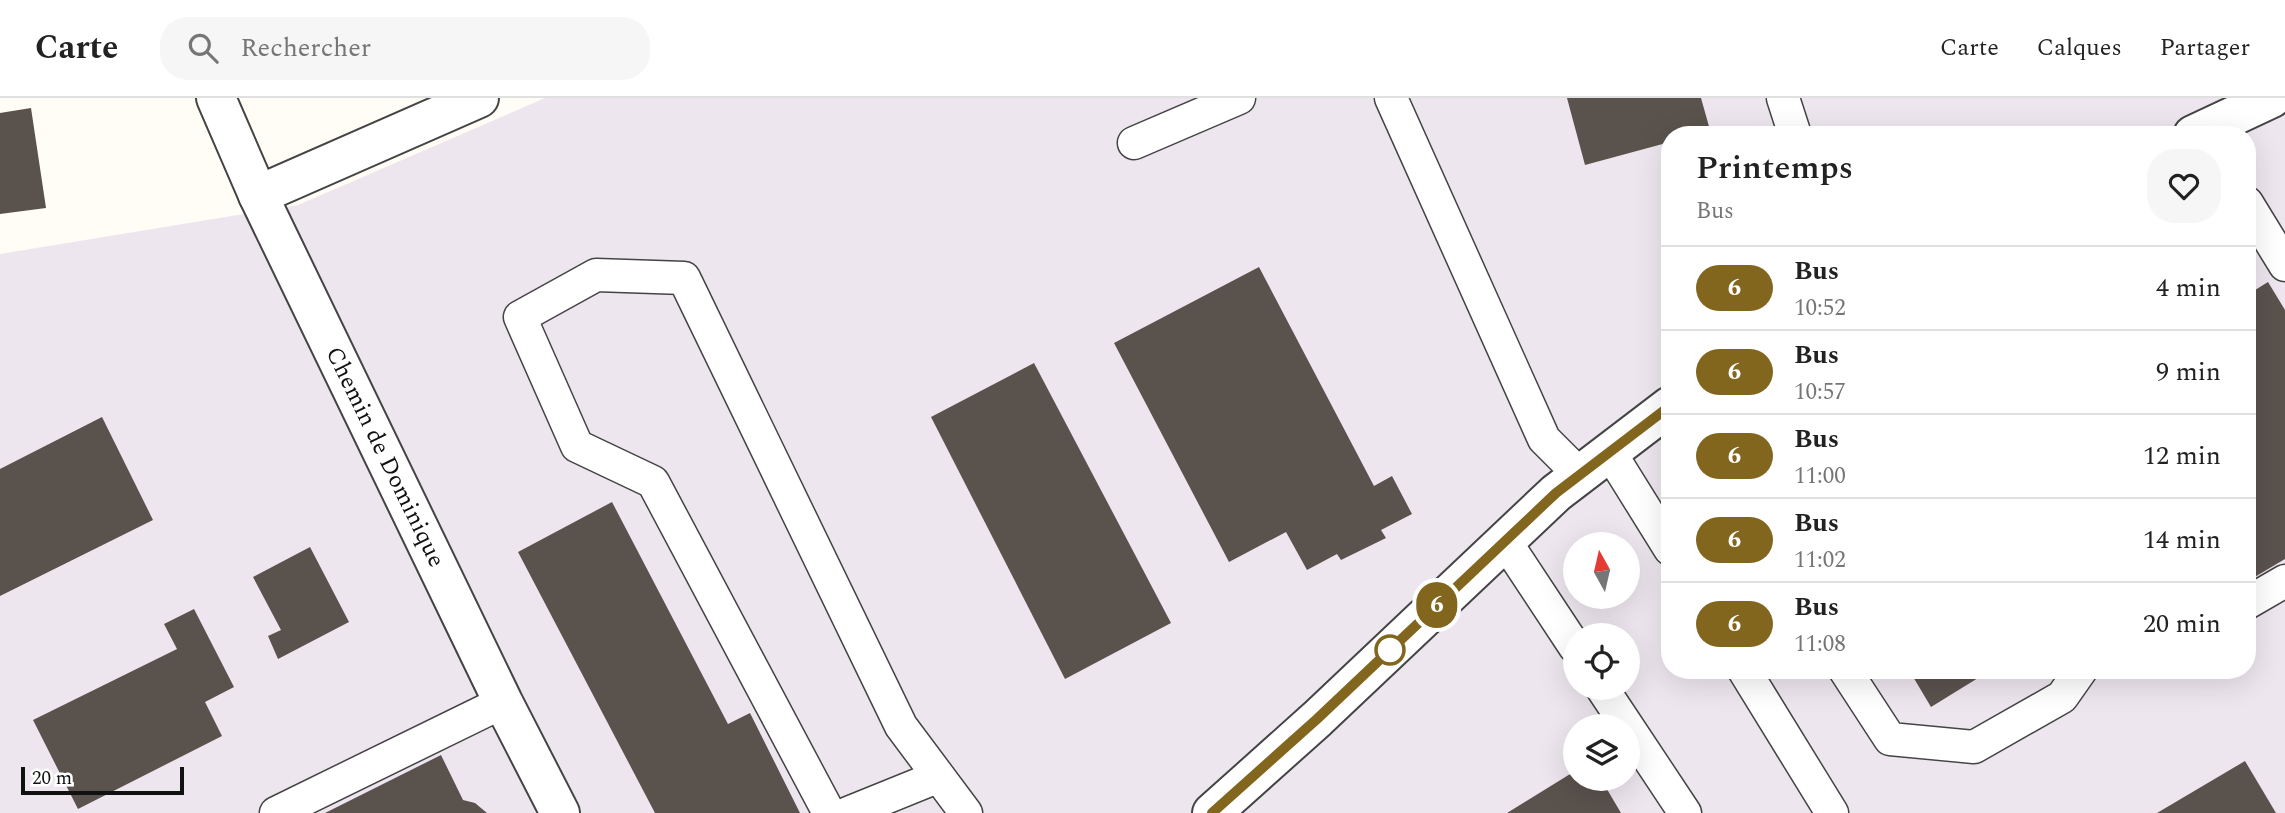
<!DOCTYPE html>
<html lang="fr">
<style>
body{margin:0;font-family:Spectral,serif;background:#f6f6f6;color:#222;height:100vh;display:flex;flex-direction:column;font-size:26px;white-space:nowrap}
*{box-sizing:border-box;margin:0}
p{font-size:23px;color:#767676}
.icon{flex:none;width:38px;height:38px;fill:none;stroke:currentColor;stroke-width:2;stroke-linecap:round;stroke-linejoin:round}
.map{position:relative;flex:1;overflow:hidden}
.sheet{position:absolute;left:1661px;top:28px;width:595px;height:553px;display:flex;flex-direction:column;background:#fff;border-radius:28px;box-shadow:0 7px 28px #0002}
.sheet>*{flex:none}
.badge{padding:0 14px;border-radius:23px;font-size:24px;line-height:46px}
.needle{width:46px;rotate:352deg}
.fabs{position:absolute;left:1563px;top:434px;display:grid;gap:14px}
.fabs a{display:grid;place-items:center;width:77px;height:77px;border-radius:50%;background:#fff;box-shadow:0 7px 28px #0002;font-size:35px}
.scale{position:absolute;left:21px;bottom:18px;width:163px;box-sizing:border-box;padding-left:7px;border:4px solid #111;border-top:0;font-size:19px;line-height:24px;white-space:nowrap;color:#111;-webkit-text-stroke:5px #fff;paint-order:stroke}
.map>.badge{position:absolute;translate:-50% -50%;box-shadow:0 0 0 4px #fff}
.round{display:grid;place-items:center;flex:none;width:74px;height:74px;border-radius:28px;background:#f6f6f6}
.overview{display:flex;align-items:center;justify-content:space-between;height:119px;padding:0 35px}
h1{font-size:33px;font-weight:600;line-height:52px}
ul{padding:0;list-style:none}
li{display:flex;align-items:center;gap:21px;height:84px;padding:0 35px;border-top:2px solid #e0e0e0}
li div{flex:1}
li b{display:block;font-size:26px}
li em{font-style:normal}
li .badge{min-width:77px;font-weight:700;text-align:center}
header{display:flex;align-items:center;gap:42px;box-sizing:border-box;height:98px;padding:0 35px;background:#fff;border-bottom:2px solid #e0e0e0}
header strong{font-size:33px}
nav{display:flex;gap:38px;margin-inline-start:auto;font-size:24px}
.search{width:490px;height:63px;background:#f6f6f6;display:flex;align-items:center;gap:18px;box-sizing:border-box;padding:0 24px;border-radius:28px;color:#767676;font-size:26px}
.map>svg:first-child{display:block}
</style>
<header>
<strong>Carte</strong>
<div class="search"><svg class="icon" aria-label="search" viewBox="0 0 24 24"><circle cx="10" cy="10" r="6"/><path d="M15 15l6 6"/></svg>Rechercher</div>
<nav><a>Carte</a><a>Calques</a><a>Partager</a></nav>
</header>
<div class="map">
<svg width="2285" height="715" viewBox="0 0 2285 715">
<rect width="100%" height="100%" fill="#fffdf5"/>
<!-- industrial -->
<path fill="#eee6ef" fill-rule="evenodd" d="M545 0H2285V715H0V156L298 107ZM1670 37H2247V572H1670ZM1575 446H1628V499H1575ZM1575 537H1628V590H1575ZM1575 628H1628V681H1575Z"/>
<!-- building -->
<g fill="#5a524d">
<path d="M1567 0H1701L1710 32 1694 37H1670V44L1585 67Z"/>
<path d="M31 10 46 110 0 116V15Z"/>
<path d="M1259 169 1374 388 1392 378 1412 416 1381 432 1386 440 1341 462 1337 456 1307 472 1286 434 1229 464 1114 245Z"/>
<path d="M2268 184 2285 212V461L2253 480 2247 470V197Z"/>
<path d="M1034 265 1171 525 1065 581 931 319Z"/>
<path d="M102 319 153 422 0 498V371Z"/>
<path d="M612 404 728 626 750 615 800 715H655L518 454Z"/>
<path d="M310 449 349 524 278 561 268 538 281 532 253 479Z"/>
<path d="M194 511 234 589 205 604 222 638 78 711 33 622 177 551 164 526Z"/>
<path d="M1909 572H1991L1931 609Z"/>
<path d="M441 657 463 702 475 705 487 715H325Z"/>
<path d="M2245 663 2276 715H2157Z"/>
<path d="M1575 673V681H1601L1621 715H1507Z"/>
</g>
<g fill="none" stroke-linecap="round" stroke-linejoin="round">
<defs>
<g id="lane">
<path d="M1391 0 1544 341 1580 377"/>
<path d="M1783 0 1795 37"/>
<path d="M1134 45 1239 0"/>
<path d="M2247 105 2285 167"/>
<path d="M1609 353 1670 451"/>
<path d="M1505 443 1575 549"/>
<path d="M2247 505 2285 483"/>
<path d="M1744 572 1832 715"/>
<path d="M1845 572 1890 641 1974 649 2062 599 2081 572"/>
<path d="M1602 590 1685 715"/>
<path d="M276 715 503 604"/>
<path d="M829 715 653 384 577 348 520 219 596 177 684 180 901 628 966 715"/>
<path d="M848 715 937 679"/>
</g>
<g id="street">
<path d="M216 0 258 97 503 604 560 715"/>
<path d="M2193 37 2272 0"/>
<path d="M258 97 479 0"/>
<path d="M1212 715 1317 621 1556 395 1670 308"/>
</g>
</defs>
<!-- lane casing -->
<use href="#lane" stroke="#444" stroke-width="35"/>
<!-- street casing -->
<use href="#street" stroke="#444" stroke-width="42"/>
<!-- lane -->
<use href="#lane" stroke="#fff" stroke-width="32"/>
<!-- street -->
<use href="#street" stroke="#fff" stroke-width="38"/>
</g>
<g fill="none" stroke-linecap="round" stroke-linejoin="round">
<defs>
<path id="line" d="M1212 715 1317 621 1556 395 1670 308"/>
</defs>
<!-- line casing -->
<use href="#line" stroke="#fff" stroke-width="16"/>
<!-- line -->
<use href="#line" stroke="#82661e" stroke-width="10"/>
</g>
<!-- markers -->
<circle fill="#fff" stroke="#82661e" stroke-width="3.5" cx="1390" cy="552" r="14"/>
<g text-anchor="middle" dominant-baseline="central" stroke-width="7" stroke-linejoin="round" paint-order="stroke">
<!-- street labels -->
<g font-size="24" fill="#111" stroke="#fff">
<text transform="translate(385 359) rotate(64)">Chemin de Dominique</text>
</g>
</g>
</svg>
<div class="fabs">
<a><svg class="needle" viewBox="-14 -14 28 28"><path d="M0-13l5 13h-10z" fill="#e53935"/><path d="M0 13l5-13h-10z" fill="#767676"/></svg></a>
<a><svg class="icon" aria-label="locate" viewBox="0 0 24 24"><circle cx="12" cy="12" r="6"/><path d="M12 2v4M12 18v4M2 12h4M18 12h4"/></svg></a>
<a><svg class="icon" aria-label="layers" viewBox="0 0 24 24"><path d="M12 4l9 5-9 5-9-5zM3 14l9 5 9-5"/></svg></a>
</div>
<div class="scale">20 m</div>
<b class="badge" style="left:1437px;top:507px;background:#82661e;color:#fff">6</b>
<section class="sheet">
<div class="overview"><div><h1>Printemps</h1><p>Bus</p></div><a class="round"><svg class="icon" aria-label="heart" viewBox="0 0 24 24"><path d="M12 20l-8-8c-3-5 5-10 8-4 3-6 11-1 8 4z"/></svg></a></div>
<ul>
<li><span class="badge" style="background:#82661e;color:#fff">6</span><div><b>Bus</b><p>10:52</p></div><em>4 min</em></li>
<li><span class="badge" style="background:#82661e;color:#fff">6</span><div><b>Bus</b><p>10:57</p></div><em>9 min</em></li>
<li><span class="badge" style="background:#82661e;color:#fff">6</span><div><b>Bus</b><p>11:00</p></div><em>12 min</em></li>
<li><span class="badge" style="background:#82661e;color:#fff">6</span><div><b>Bus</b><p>11:02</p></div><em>14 min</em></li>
<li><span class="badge" style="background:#82661e;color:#fff">6</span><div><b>Bus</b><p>11:08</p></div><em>20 min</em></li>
</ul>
</section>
</div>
